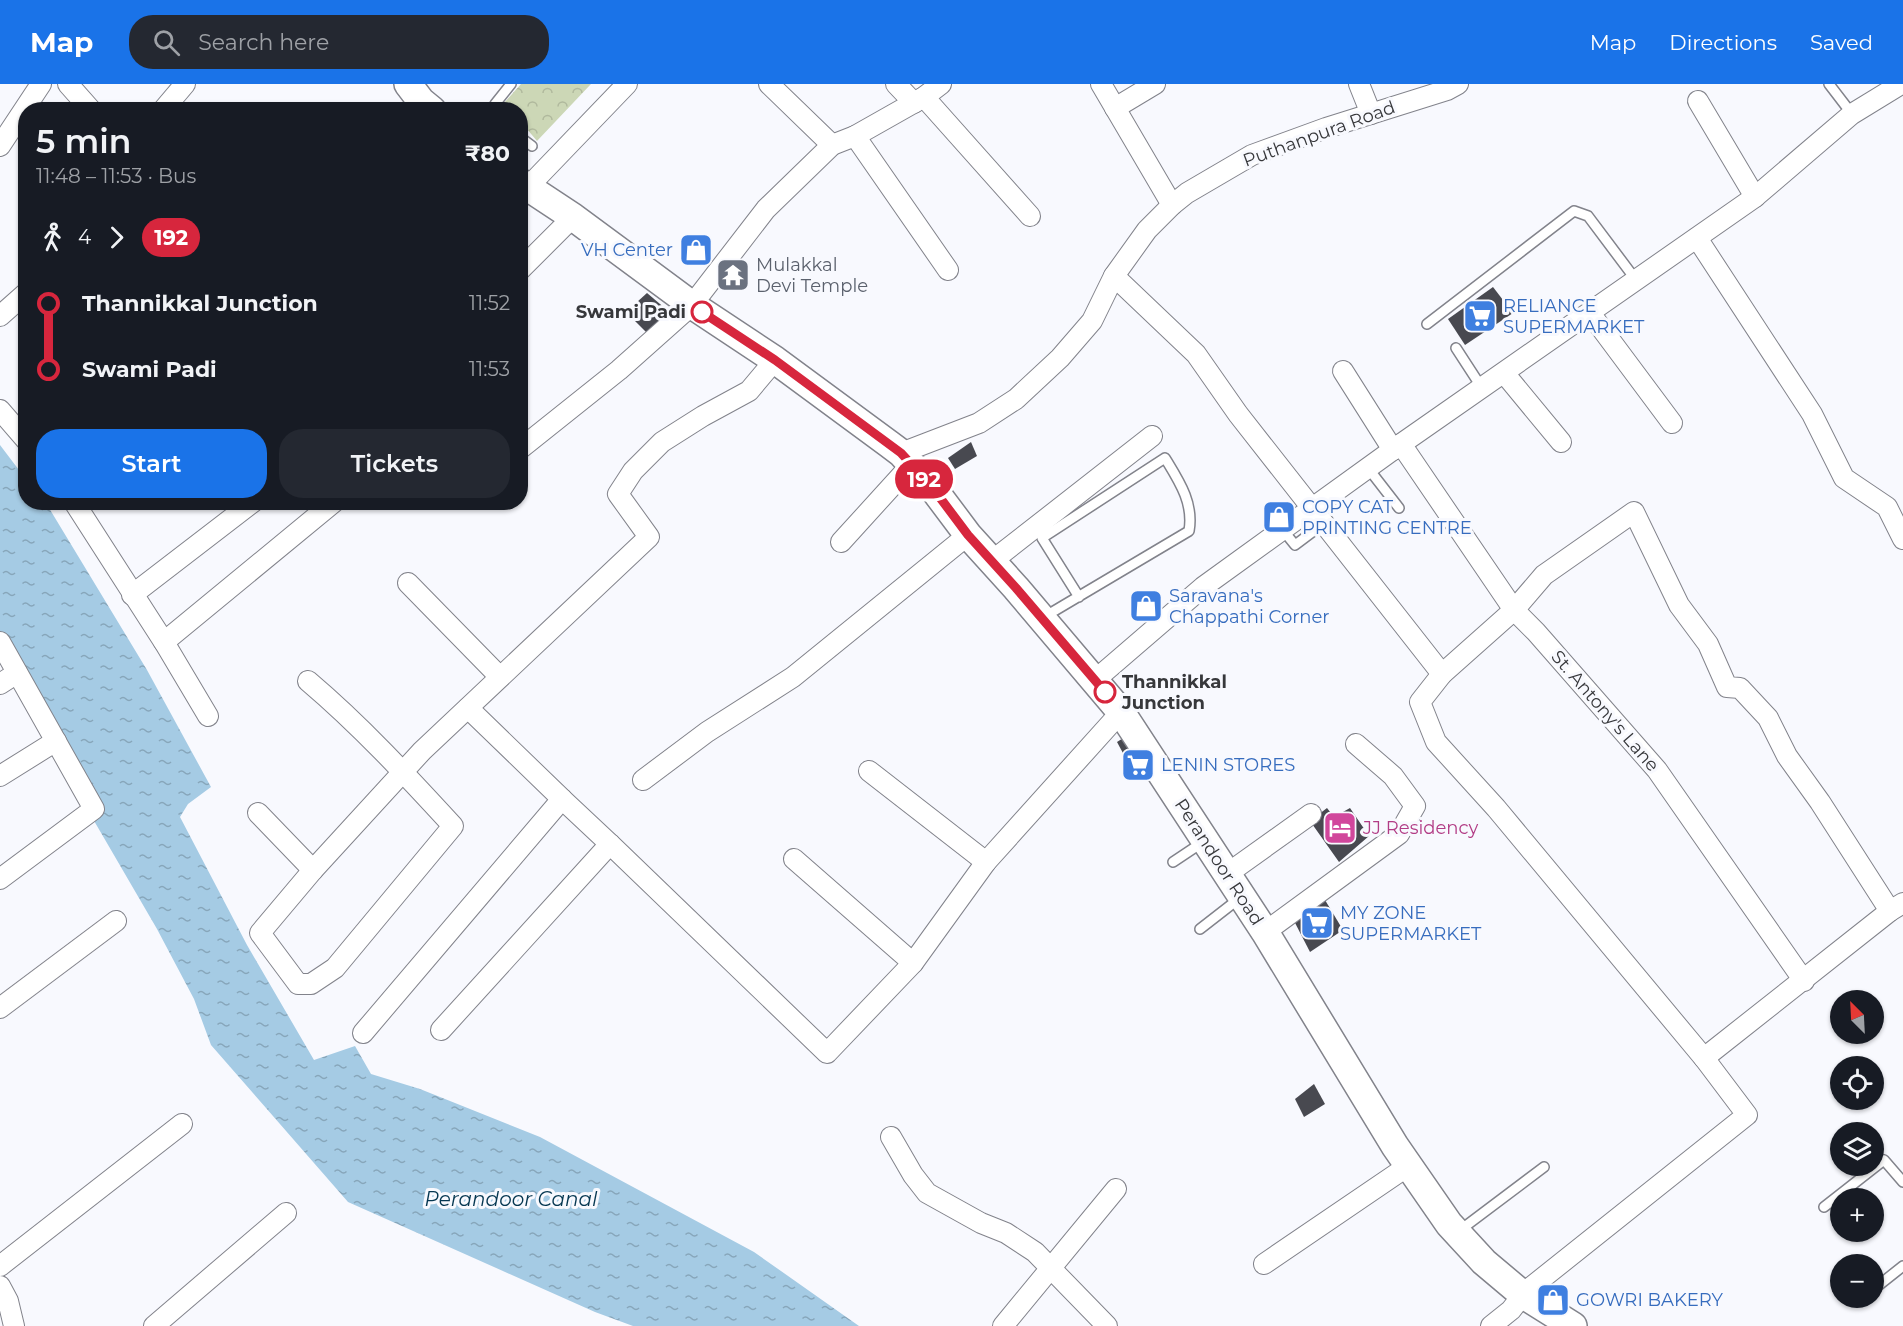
<!DOCTYPE html>
<meta charset="utf-8">
<style>
body{margin:0;font-family:Montserrat,sans-serif;background:#242831;color:#f1f3f6;height:100vh;display:flex;flex-direction:column;font-size:22px;white-space:nowrap}
*{box-sizing:border-box;margin:0}
p{font-size:20px;color:#9ea1a6}
.icon{flex:none;width:33px;height:33px;fill:none;stroke:currentColor;stroke-width:2;stroke-linecap:round;stroke-linejoin:round}
.map{position:relative;flex:1;overflow:hidden}
.details{position:absolute;left:18px;top:18px;width:510px;height:408px;display:flex;flex-direction:column;background:#171b24;border-radius:24px;box-shadow:0 2px 4px #0004}
.details>*{flex:none}
.badge{padding:0 12px;border-radius:20px;font-size:21px;line-height:39px}
.needle{width:39px;rotate:336deg}
.fabs{position:absolute;left:1830px;top:906px;display:grid;gap:12px}
.fabs a{display:grid;place-items:center;width:54px;height:54px;border-radius:50%;background:#171b24;box-shadow:0 2px 4px #0004;font-size:30px}
.map>.badge{position:absolute;translate:-50% -50%;box-shadow:0 0 0 3px #fff}
.legs{display:flex;align-items:center;gap:9px;height:66px;padding:0 18px;font-size:20px}
.legs p{margin-inline-start:auto}
.summary{display:flex;align-items:center;justify-content:space-between;height:102px;padding:0 18px}
h1{font-size:33px;font-weight:600;line-height:45px}
.action{display:flex;gap:12px;margin-top:auto;padding:12px 18px}
.action a{flex:1;height:69px;border-radius:24px;background:#1a73e8;color:#fff;font-size:24px;font-weight:600;line-height:69px;text-align:center}
.action a+a{background:#242831;color:#f1f3f6}
ul{padding:0 18px;list-style:none}
li{display:flex;align-items:center;gap:21px;height:66px;font-size:22px}
li i{display:grid;place-items:center;width:9px;height:100%;margin:0 8px;background:currentColor}
li i::after{content:'';width:15px;height:15px;margin:-8px;border:4px solid;border-radius:50%;background:#171b24}
li p{margin-inline-start:auto}
li:first-child i{background:linear-gradient(#0000 50%,currentColor 0)}
li:last-child i{background:linear-gradient(currentColor 50%,#0000 0)}
header{display:flex;align-items:center;gap:36px;box-sizing:border-box;height:84px;padding:0 30px;background:#1a73e8;color:#fff}
header strong{font-size:28px}
nav{display:flex;gap:33px;margin-inline-start:auto;font-size:21px}
.search{width:420px;height:54px;background:#242831;display:flex;align-items:center;gap:15px;box-sizing:border-box;padding:0 21px;border-radius:24px;color:#9ea1a6;font-size:22px}
.map>svg:first-child{display:block}
</style>
<header>
<strong>Map</strong>
<div class="search"><svg class="icon" aria-label="search" viewBox="0 0 24 24"><circle cx="10" cy="10" r="6"/><path d="M15 15l6 6"/></svg>Search here</div>
<nav><a>Map</a><a>Directions</a><a>Saved</a></nav>
</header>
<div class="map">
<svg width="1903" height="1242" viewBox="0 0 1903 1242">
<defs>
<pattern id="park-crowns" width="20" height="18" patternUnits="userSpaceOnUse" patternTransform="scale(1.5)"><rect width="20" height="18" fill="#ccd7b6"/><path d="M2 6a3 3 0 1 1 6 0M12 15a3 3 0 1 1 6 0" fill="none" stroke="#b0b99d"/></pattern>
<pattern id="water-ripples" width="26" height="14" patternUnits="userSpaceOnUse" patternTransform="scale(1.5)"><rect width="26" height="14" fill="#a5cbe4"/><path d="M2 4q2-2 4 0t4 0M15 11q2-2 4 0t4 0" fill="none" stroke="#87a6ba"/></pattern>
</defs>
<rect width="100%" height="100%" fill="#f8f9fe"/>
<!-- park -->
<path fill="url(#park-crowns)" d="M521 0H591L537 57 521 38 520 26 510 25 504 19Z"/>
<!-- water -->
<path fill="url(#water-ripples)" d="M0 361 25 394 26 418 44 419 49 424 147 586 211 703 188 720 180 733 247 861 314 976 355 962 371 990 420 1005 540 1053 754 1168 859 1242H633L595 1228 348 1118 211 961 194 915 157 845 79 711 0 556Z"/>
<!-- building -->
<g fill="#484950">
<path d="M1493 203 1513 229 1465 261 1448 235Z"/>
<path d="M647 209 673 231 650 252 626 228Z"/>
<path d="M971 358 977 372 955 385 948 374Z"/>
<path d="M1131 649 1140 663 1124 671 1117 658Z"/>
<path d="M1327 724 1334 733 1350 724 1369 752 1339 778 1310 737Z"/>
<path d="M1322 811 1343 846 1310 868 1292 833Z"/>
<path d="M1314 1000 1325 1020 1304 1033 1295 1015Z"/>
</g>
<g fill="none" stroke-linecap="round" stroke-linejoin="round">
<defs>
<g id="service">
<path d="M1829 0 1852 30"/>
<path d="M495 26V20L511 0"/>
<path d="M520 53 532 62"/>
<path d="M1427 240 1574 127 1588 132 1636 196"/>
<path d="M1456 264 1482 304"/>
<path d="M1368 384 1399 424"/>
<path d="M1282 445 1295 461 1315 446"/>
<path d="M1044 533 1189 447C1194 419 1179 397 1165 374L1042 454 1079 513"/>
<path d="M1173 778 1203 758"/>
<path d="M1200 845 1236 817 1232 812"/>
<path d="M1824 1123 1884 1076 1903 1098"/>
<path d="M1459 1147 1544 1083"/>
<path d="M1874 1205 1903 1182"/>
</g>
<g id="minor">
<path d="M68 0 91 26"/>
<path d="M769 0 832 61"/>
<path d="M896 0 914 19"/>
<path d="M1101 0 1172 121"/>
<path d="M1359 0 1371 30"/>
<path d="M924 13 1030 132"/>
<path d="M1698 17 1755 113"/>
<path d="M1115 24 1155 0"/>
<path d="M163 26 185 0"/>
<path d="M855 52 948 186"/>
<path d="M0 62 41 0"/>
<path d="M527 104 627 0"/>
<path d="M1697 154 1812 330 1844 394 1887 423 1903 455"/>
<path d="M520 186 573 133"/>
<path d="M1114 192 1196 270 1238 330 1442 590"/>
<path d="M1590 229 1672 339"/>
<path d="M0 232 26 209"/>
<path d="M1343 287 1393 366"/>
<path d="M1504 289 1561 358"/>
<path d="M0 326 26 356"/>
<path d="M1401 360 1514 526 1536 548 1657 686 1804 897"/>
<path d="M520 365 619 286 692 221 766 125 832 61 855 52 924 13 941 0"/>
<path d="M901 369 979 339 1016 315 1060 274 1092 237 1114 192 1147 146 1172 121 1187 109 1252 71 1326 44 1447 6 1458 0"/>
<path d="M74 418 164 558 208 632"/>
<path d="M841 458 911 381"/>
<path d="M992 477 1152 352"/>
<path d="M408 499 500 593"/>
<path d="M132 511 253 418"/>
<path d="M0 558 94 725 0 795"/>
<path d="M164 558 334 418"/>
<path d="M1095 596 1203 503 1401 360 1755 113 1852 30 1901 0"/>
<path d="M308 597C360 641 407 692 453 742L335 884 311 900H298L260 849 313 786 422 667 649 453 618 410 633 387 662 358 703 332 749 307 775 276"/>
<path d="M0 600 17 589"/>
<path d="M468 624 562 715"/>
<path d="M869 687 986 778"/>
<path d="M0 692 56 657"/>
<path d="M643 696 707 648 793 593 968 451"/>
<path d="M258 729 313 786"/>
<path d="M794 775 913 879"/>
<path d="M1227 790 1311 730"/>
<path d="M1265 848 1399 750 1415 722 1393 692 1356 660"/>
<path d="M0 924 116 837"/>
<path d="M441 946 610 760 827 969 913 879 986 778 1121 628"/>
<path d="M363 949 562 715 610 760"/>
<path d="M1704 974 1496 724 1436 658 1420 618 1442 590 1514 526 1544 491 1634 428 1679 521 1708 560 1727 603 1740 604 1768 634 1787 672 1820 718 1890 827"/>
<path d="M891 1053 913 1091 927 1109 981 1139 1006 1149 1035 1168 1107 1242"/>
<path d="M1264 1180 1408 1082"/>
<path d="M0 1182 182 1040"/>
<path d="M0 1202 8 1217 14 1242"/>
<path d="M154 1242 286 1129"/>
<path d="M1003 1242 1116 1105"/>
<path d="M1491 1242 1511 1226 1525 1208 1747 1031 1704 974 1890 827 1903 819"/>
</g>
<g id="secondary">
<path d="M408 0 421 17 432 26"/>
<path d="M520 98 573 133 692 221 775 276 889 360 901 369 932 403 968 451 1016 504 1121 628 1265 848 1395 1062 1449 1140 1484 1178 1522 1210 1573 1242"/>
</g>
</defs>
<!-- service casing -->
<use href="#service" stroke="#82838b" stroke-width="12"/>
<!-- minor casing -->
<use href="#minor" stroke="#82838b" stroke-width="22"/>
<!-- secondary casing -->
<use href="#secondary" stroke="#82838b" stroke-width="30"/>
<!-- service -->
<use href="#service" stroke="#fff" stroke-width="9"/>
<!-- minor -->
<use href="#minor" stroke="#fff" stroke-width="20"/>
<!-- secondary -->
<use href="#secondary" stroke="#fff" stroke-width="27"/>
</g>
<g fill="none" stroke-linecap="round" stroke-linejoin="round">
<defs>
<path id="line-1" d="M702 228 775 276 901 369 932 403 968 451 1016 504 1105 608"/>
</defs>
<!-- line-1 casing -->
<use href="#line-1" stroke="#fff" stroke-width="14"/>
<!-- line-1 -->
<use href="#line-1" stroke="#d7263d" stroke-width="9"/>
</g>
<!-- icons -->
<defs>
<symbol id="shop-square" viewBox="-11 -11 22 22"><rect x="-9" y="-9" width="18" height="18" rx="4" fill="#3f7fe0" stroke="#f8f9fe"/><path d="M-5-2.5h2.3a2.7 3.5 0 0 1 5.4 0H5L5.5 6h-11ZM-1.5-2.5h3a1.5 2.3 0 0 0-3 0Z" fill="#fff"/></symbol>
<symbol id="temple-square" viewBox="-11 -11 22 22"><rect x="-9" y="-9" width="18" height="18" rx="4" fill="#6b7280" stroke="#f8f9fe"/><path d="M0-6L5-2H3V0L6.5 2.5H4V6H1.5V3h-3V6H-4V2.5H-6.5L-3 0V-2H-5Z" fill="#fff"/></symbol>
<symbol id="supermarket-square" viewBox="-11 -11 22 22"><rect x="-9" y="-9" width="18" height="18" rx="4" fill="#3f7fe0" stroke="#f8f9fe"/><path d="M-6-5.5h2.5l.6 2H6L4.5 2H-2.5L-4.4-4H-6ZM-1.5 3.2a1.3 1.3 0 1 0 .1 0ZM3 3.2a1.3 1.3 0 1 0 .1 0Z" fill="#fff"/></symbol>
<symbol id="hotel-square" viewBox="-11 -11 22 22"><rect x="-9" y="-9" width="18" height="18" rx="4" fill="#d1479c" stroke="#f8f9fe"/><path d="M-6-4.5h1.5V1H6V5H4.5V3h-9V5H-6ZM-4 0a1.8 1.8 0 1 1 3.6 0ZM.5 0V-2.5h3Q6-2.5 6 0Z" fill="#fff"/></symbol>
</defs>
<g fill-rule="evenodd">
<use href="#shop-square" x="677" y="147" width="38" height="38"/>
<use href="#temple-square" x="714" y="172" width="38" height="38"/>
<use href="#supermarket-square" x="1461" y="213" width="38" height="38"/>
<use href="#shop-square" x="1260" y="414" width="38" height="38"/>
<use href="#shop-square" x="1127" y="503" width="38" height="38"/>
<use href="#supermarket-square" x="1119" y="662" width="38" height="38"/>
<use href="#hotel-square" x="1321" y="725" width="38" height="38"/>
<use href="#supermarket-square" x="1298" y="820" width="38" height="38"/>
<use href="#shop-square" x="1534" y="1197" width="38" height="38"/>
</g>
<!-- markers -->
<g fill="#fff" stroke="#d7263d" stroke-width="3">
<circle cx="702" cy="228" r="10"/>
<circle cx="1105" cy="608" r="10"/>
</g>
<g text-anchor="middle" dominant-baseline="central" stroke-width="6" stroke-linejoin="round" paint-order="stroke">
<!-- street labels -->
<g font-size="18" fill="#37383b" stroke="#f8f9fe">
<text transform="translate(1319 50) rotate(-20)">Puthanpura Road</text>
<text transform="translate(1605 627) rotate(49)">St. Antony's Lane</text>
<text transform="translate(1219 778) rotate(57)">Perandoor Road</text>
</g>
<!-- shop labels -->
<g font-size="18" fill="#366cbe" stroke="#f8f9fe" text-anchor="start">
<text x="673" y="166" text-anchor="end">VH Center</text>
<text x="1503" y="222">RELIANCE<tspan x="1503" dy="21">SUPERMARKET</tspan></text>
<text x="1302" y="423">COPY CAT<tspan x="1302" dy="21">PRINTING CENTRE</tspan></text>
<text x="1169" y="512">Saravana's<tspan x="1169" dy="21">Chappathi Corner</tspan></text>
<text x="1161" y="681">LENIN STORES</text>
<text x="1340" y="829">MY ZONE<tspan x="1340" dy="21">SUPERMARKET</tspan></text>
<text x="1576" y="1216">GOWRI BAKERY</text>
</g>
<!-- worship labels -->
<g font-size="18" fill="#5b616d" stroke="#f8f9fe" text-anchor="start">
<text x="756" y="181">Mulakkal<tspan x="756" dy="21">Devi Temple</tspan></text>
</g>
<!-- stop labels -->
<g font-size="18" font-weight="bold" fill="#37383b" stroke="#f8f9fe" text-anchor="end">
<text x="686" y="228">Swami Padi</text>
<text x="1122" y="598" text-anchor="start">Thannikkal<tspan x="1122" dy="21">Junction</tspan></text>
</g>
<!-- hotel labels -->
<g font-size="18" fill="#b23c85" stroke="#f8f9fe" text-anchor="start">
<text x="1363" y="744">JJ Residency</text>
</g>
<!-- water labels -->
<g font-size="20" font-style="italic" fill="#053751" stroke="#f8f9fe">
<text x="511" y="1115">Perandoor Canal</text>
</g>
</g>
</svg>
<div class="fabs">
<a><svg class="needle" viewBox="-14 -14 28 28"><path d="M0-13l5 13h-10z" fill="#e53935"/><path d="M0 13l5-13h-10z" fill="#9ea1a6"/></svg></a>
<a><svg class="icon" aria-label="locate" viewBox="0 0 24 24"><circle cx="12" cy="12" r="6"/><path d="M12 2v4M12 18v4M2 12h4M18 12h4"/></svg></a>
<a><svg class="icon" aria-label="layers" viewBox="0 0 24 24"><path d="M12 4l9 5-9 5-9-5zM3 14l9 5 9-5"/></svg></a>
<a>+</a>
<a>−</a>
</div>
<b class="badge" style="left:924px;top:395px;background:#d7263d;color:#fff">192</b>
<section class="details">
<div class="summary"><div><h1>5 min</h1><p>11:48 – 11:53 · Bus</p></div><b>₹80</b></div>
<div class="legs"><svg class="icon" aria-label="walk" viewBox="0 0 24 24"><circle cx="13" cy="4" r="2"/><path d="M13 8l-2 6 4 7M11 14l-3 7M7 12l3-4h3l4 4"/></svg>4<svg class="icon" aria-label="forward" viewBox="0 0 24 24"><path d="M9 5l7 7-7 7"/></svg><b class="badge" style="background:#d7263d;color:#fff">192</b></div>
<ul>
<li><i style="color:#d7263d"></i><b>Thannikkal Junction</b><p>11:52</p></li>
<li><i style="color:#d7263d"></i><b>Swami Padi</b><p>11:53</p></li>
</ul>
<div class="action"><a>Start</a><a>Tickets</a></div>
</section>
</div>
